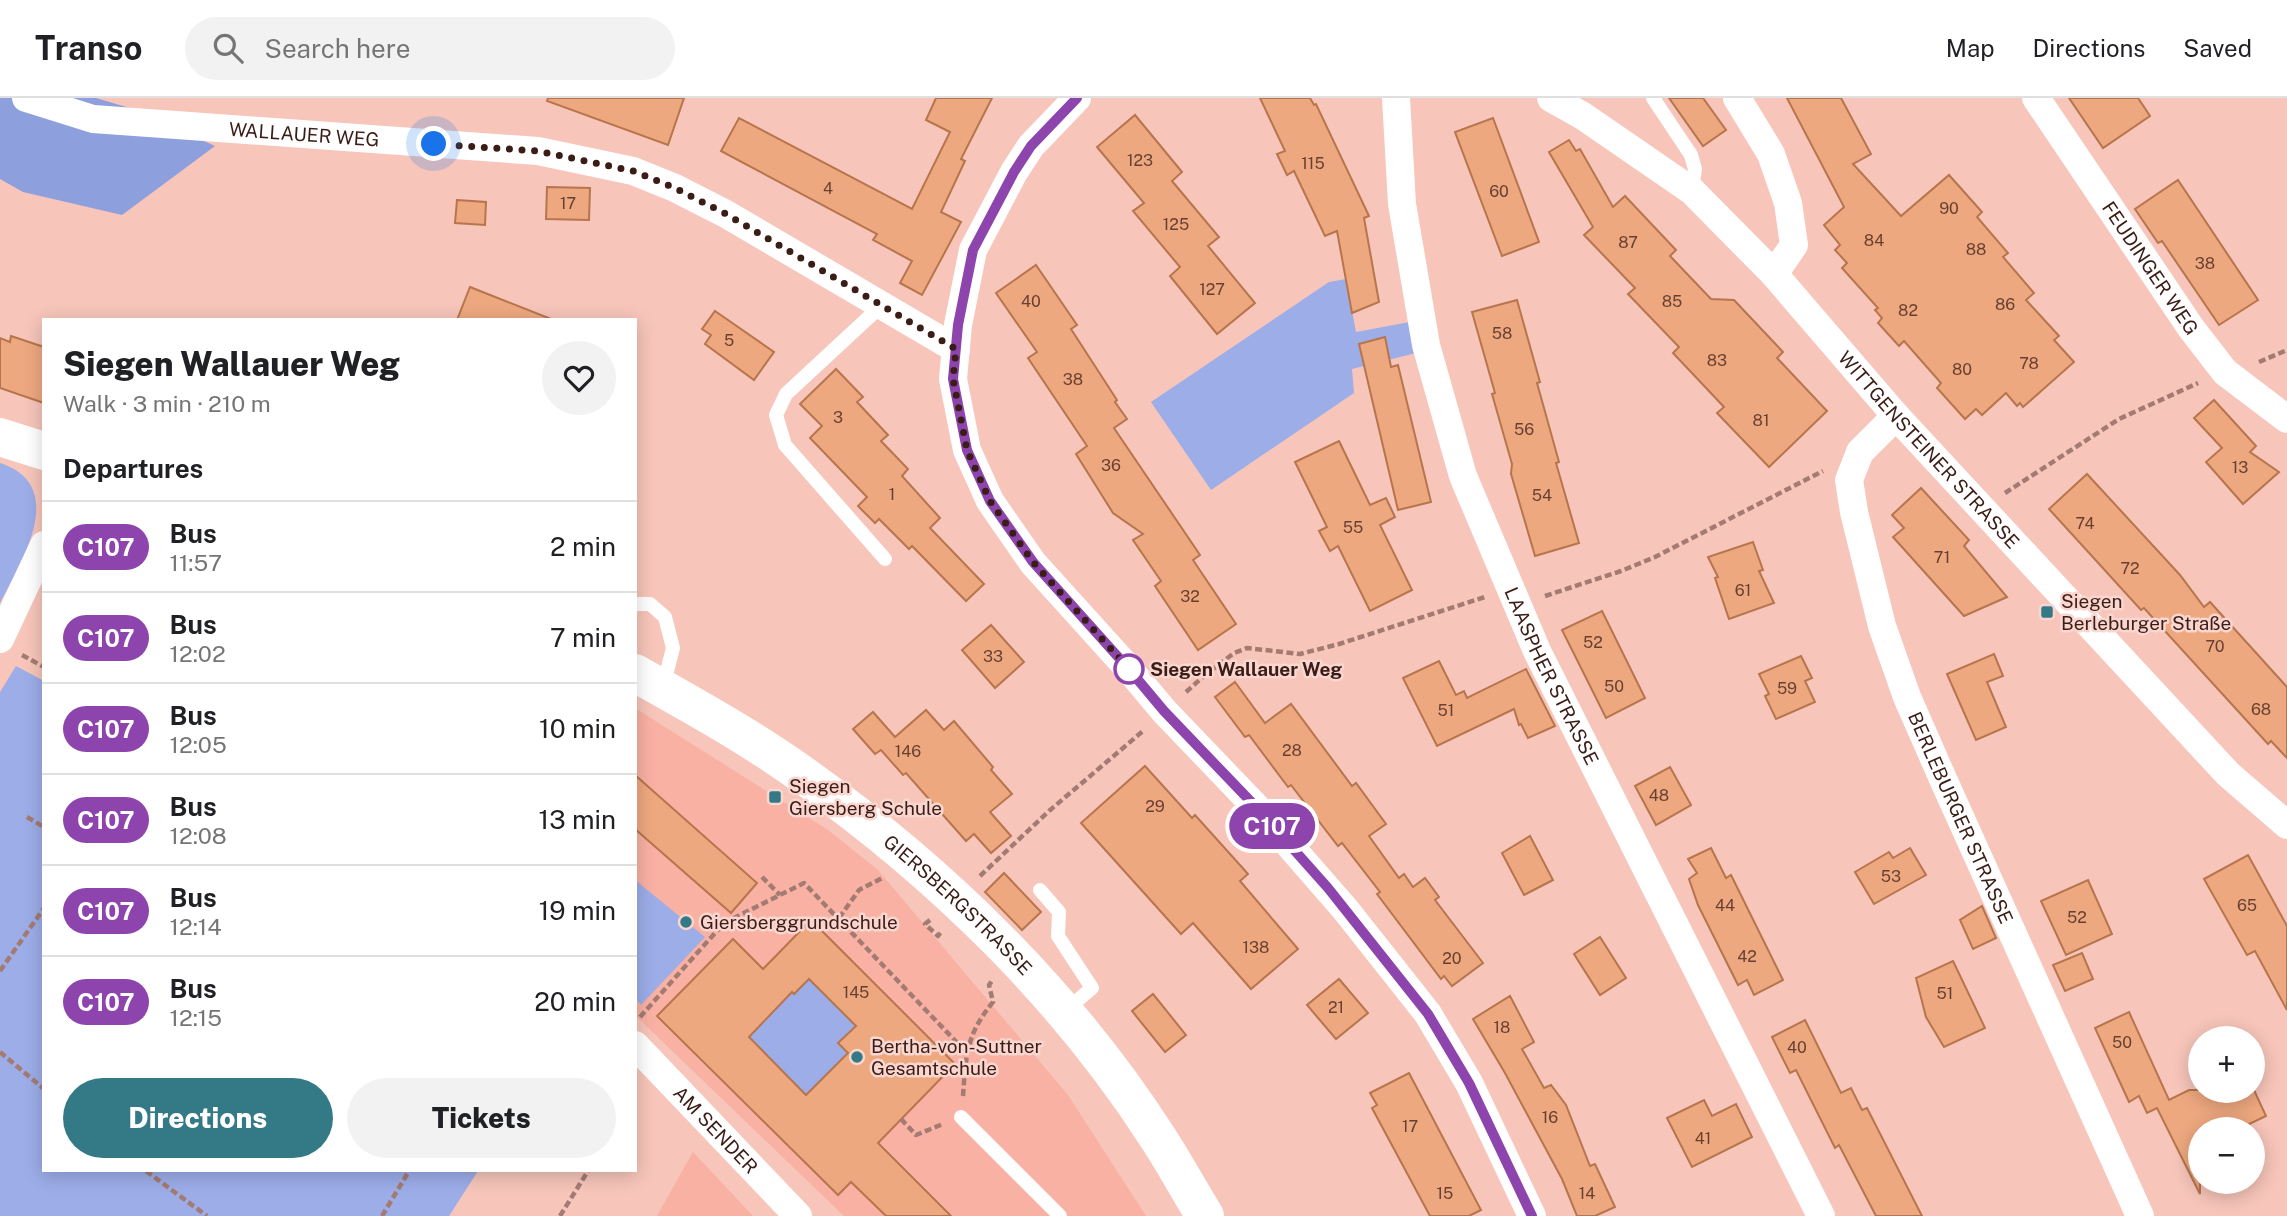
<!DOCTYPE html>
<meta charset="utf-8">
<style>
body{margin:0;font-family:"Public Sans",sans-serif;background:#f2f2f2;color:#202124;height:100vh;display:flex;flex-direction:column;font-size:26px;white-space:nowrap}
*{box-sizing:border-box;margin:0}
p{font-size:23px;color:#757577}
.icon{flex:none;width:38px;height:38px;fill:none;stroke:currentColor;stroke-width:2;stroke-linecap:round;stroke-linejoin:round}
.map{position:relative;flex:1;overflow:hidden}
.side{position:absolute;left:42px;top:220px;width:595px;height:854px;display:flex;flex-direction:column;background:#fff;border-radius:0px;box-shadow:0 4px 18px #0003}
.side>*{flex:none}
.badge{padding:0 14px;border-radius:23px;font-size:24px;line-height:46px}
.tools{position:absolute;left:2188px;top:928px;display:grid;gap:14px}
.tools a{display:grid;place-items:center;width:77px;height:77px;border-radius:50%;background:#fff;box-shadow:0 4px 18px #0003;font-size:35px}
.you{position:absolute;width:35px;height:35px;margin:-18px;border:5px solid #fff;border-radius:50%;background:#1a73e8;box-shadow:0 0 0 10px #1a73e833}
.map>.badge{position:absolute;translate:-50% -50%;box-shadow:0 0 0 4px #fff}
h2{padding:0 21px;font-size:26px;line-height:63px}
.round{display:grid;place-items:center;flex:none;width:74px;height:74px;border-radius:37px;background:#f2f2f2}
.head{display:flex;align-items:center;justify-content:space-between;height:119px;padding:0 21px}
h1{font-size:33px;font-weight:800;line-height:52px}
.button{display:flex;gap:14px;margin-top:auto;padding:14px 21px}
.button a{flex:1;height:80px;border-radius:42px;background:#347a86;color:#fff;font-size:28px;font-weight:800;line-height:80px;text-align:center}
.button a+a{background:#f2f2f2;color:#202124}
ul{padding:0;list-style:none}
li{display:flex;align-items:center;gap:21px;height:91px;padding:0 21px;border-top:2px solid #e0e0e0}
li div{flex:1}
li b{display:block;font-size:26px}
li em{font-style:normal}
li .badge{min-width:77px;font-weight:700;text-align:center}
header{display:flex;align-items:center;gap:42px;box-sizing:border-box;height:98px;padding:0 35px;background:#fff;border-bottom:2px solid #e0e0e0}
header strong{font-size:33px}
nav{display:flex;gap:38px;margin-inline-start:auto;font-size:24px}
.search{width:490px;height:63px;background:#f2f2f2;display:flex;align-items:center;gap:18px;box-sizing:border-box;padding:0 24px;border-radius:38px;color:#757577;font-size:26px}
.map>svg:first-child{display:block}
</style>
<header>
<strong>Transo</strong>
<div class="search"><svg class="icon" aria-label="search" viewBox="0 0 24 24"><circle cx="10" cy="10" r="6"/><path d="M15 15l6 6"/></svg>Search here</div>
<nav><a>Map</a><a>Directions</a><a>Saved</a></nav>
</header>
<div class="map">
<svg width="2287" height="1118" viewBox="0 0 2287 1118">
<rect width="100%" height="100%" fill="#f7c5ba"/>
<!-- built -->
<g fill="#f9b1a3">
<path d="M635 610 828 732 878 772 1068 997 1146 1118H844L640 922 635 916Z"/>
<path d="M693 1054 753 1118H657Z"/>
</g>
<!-- green -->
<g fill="#9cade8">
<path d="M1346 181 1356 234 1410 224 1416 255 1352 271 1354 295 1211 392 1151 304 1329 184Z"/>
<path d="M0 365C70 388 21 464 0 505Z"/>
<path d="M16 568 44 583V1073H478L449 1118H0V594Z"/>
<path d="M635 782 705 839 641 907 635 900Z"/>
<path d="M809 881 856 928 839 945 848 955 806 997 749 939 792 894 795 896Z"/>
</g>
<!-- forest -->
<path fill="#8e9fdd" d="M0 0H96L133 11 215 48 122 117 23 94 0 81Z"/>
<!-- building -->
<g fill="#eea87f" stroke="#b7754d" stroke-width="2" fill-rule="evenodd">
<path d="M548 0H684L668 47 547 3Z"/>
<path d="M936 0H992L961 61 965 63 941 114 961 124 922 197 900 185 912 163 873 142 877 136 721 53 739 20 912 111 950 34 926 22Z"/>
<path d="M1260 0H1310L1314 7 1316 6 1369 118 1364 120 1379 204 1352 215 1337 133 1325 138 1294 73 1287 77 1277 56 1285 53Z"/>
<path d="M1669 0H1703L1726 32 1703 48Z"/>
<path d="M1787 0H1841L1871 56 1853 66 1901 118 1949 77 1982 114 1977 119 2008 155 2003 159 2034 195 2026 202 2059 238 2054 242 2074 264 2023 309 2020 305 2017 308 2006 295 1982 317 1976 311 1965 321 1937 290 1941 285 1904 243 1899 248 1878 225 1882 220 1875 212 1878 210 1842 170 1847 165 1835 152 1840 147 1824 127 1844 109Z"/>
<path d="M2069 0H2138L2150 18 2103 50Z"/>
<path d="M1135 17 1182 74 1172 83 1219 139 1208 148 1255 205 1217 236 1170 178 1180 169 1133 113 1144 105 1097 49Z"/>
<path d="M1493 20 1539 144 1502 158 1455 34Z"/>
<path d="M1569 42 1576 53 1580 51 1613 109 1625 98 1676 152 1670 158 1711 201 1734 202 1783 254 1777 260 1827 313 1769 369 1717 315 1724 309 1673 255 1679 249 1628 196 1635 190 1584 137 1593 129 1549 54Z"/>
<path d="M2178 82 2258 202 2219 227 2162 143 2158 145 2135 111Z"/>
<path d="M547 89 590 90 589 122 546 121Z"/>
<path d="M457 102 486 104 485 127 455 125Z"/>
<path d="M1036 167 1077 227 1071 231 1117 302 1115 304 1127 321 1114 330 1200 457 1193 462 1236 526 1198 552 1155 488 1161 483 1133 442 1143 436 1113 415 1076 356 1087 348 1028 260 1037 254 996 195Z"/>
<path d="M470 189 551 221V222H457Z"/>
<path d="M1517 202 1540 284 1537 285 1559 364 1556 365 1579 445 1535 458 1511 376 1512 366 1492 296 1495 295 1472 214Z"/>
<path d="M715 213 774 254 754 282 705 246 711 237 702 231Z"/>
<path d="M11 238 44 249V305L0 290V240L10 244Z"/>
<path d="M1385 239 1391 269 1398 267 1431 404 1398 412 1359 246Z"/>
<path d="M836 271 863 299 857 304 888 337 881 343 908 371 902 378 940 420 930 430 984 486 966 503 912 448 909 451 879 421 875 425 858 408 867 399 810 340 822 328 800 306Z"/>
<path d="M2214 302 2256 348 2250 354 2279 374 2243 406 2206 364 2222 350 2194 320Z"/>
<path d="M1339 343 1370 407 1386 400 1395 419 1380 427 1412 492 1370 513 1338 448 1330 453 1319 433 1327 429 1295 364Z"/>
<path d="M2087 376 2180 477 2204 509 2210 504 2287 589V660L2271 643 2268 646 2144 510 2141 512 2049 411Z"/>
<path d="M1921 390 1969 442 1964 448 2007 499 1964 518 1893 439 1904 430 1892 417Z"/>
<path d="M1753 444 1763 472 1759 473 1774 505 1729 521 1715 480 1718 479 1708 459Z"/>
<path d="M1602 513 1645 600 1606 620 1562 532Z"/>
<path d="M991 527 1024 564 995 590 962 552Z"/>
<path d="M1994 556 2003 578 1987 584 2006 629 1976 642 1947 576Z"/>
<path d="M1801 558 1812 580 1805 583 1815 604 1776 621 1765 598 1769 596 1759 576Z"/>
<path d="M1439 563 1456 597 1464 593 1467 600 1526 571 1555 628 1528 640 1521 626 1519 627 1514 611 1437 648 1403 580Z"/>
<path d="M1235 584 1265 625 1291 606 1352 688 1356 685 1386 726 1369 738 1399 780 1404 776 1413 789 1425 780 1439 799 1435 802 1483 865 1452 888 1444 878 1441 881 1377 796 1380 794 1342 745 1338 748 1291 687 1288 689 1249 637 1245 639 1215 599Z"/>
<path d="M926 612 944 632 954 623 993 669 991 672 1012 696 990 714 1011 738 991 755 974 736 966 743 906 675 903 677 881 652 875 656 853 631 873 614 895 639Z"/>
<path d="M1145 668 1192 720 1195 717 1248 776 1240 783 1298 851 1251 891 1193 825 1181 836 1081 725Z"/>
<path d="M1670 669 1691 707 1656 727 1635 688Z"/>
<path d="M635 677 757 785 731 815 635 731Z"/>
<path d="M1530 738 1553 782 1524 797 1502 755Z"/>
<path d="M1711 750 1726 780 1731 777 1783 882 1754 897 1747 882 1738 887 1698 807 1689 781 1697 775 1688 761Z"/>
<path d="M1910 750 1926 777 1874 806 1855 774 1889 754 1893 760Z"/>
<path d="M2248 757 2287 828V912L2255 853 2247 857 2204 781Z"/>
<path d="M1004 775 1041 814 1022 832 985 794Z"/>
<path d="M2088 782 2112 836 2066 857 2041 803Z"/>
<path d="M1982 808 1996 840 1973 851 1960 822Z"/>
<path d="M811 822 955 966 878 1045 951 1118H886L851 1084 838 1097 657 918 733 841 763 871ZM809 881 856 928 838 945 848 955 806 997 749 939 792 894 794 896Z"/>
<path d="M1600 839 1626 880 1600 897 1574 856Z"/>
<path d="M2082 855 2093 881 2065 893 2053 867Z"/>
<path d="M1953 863 1985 930 1944 949 1926 919 1916 880Z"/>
<path d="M1339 881 1368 915 1336 941 1307 907Z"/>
<path d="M1153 896 1186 937 1165 954 1132 913Z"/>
<path d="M1510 898 1534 944 1522 951 1544 990 1551 987 1566 1007 1590 1068 1595 1066 1615 1109 1595 1118H1577L1562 1081 1505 975 1473 921Z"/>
<path d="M2129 914 2169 1002 2189 992H2254L2266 1018 2239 1031H2200V1096L2157 1010 2147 1015 2139 998 2129 1004 2095 930Z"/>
<path d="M1805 922 1841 995 1851 990 1862 1012 1867 1010 1922 1118H1876L1839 1047 1835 1050 1796 972 1790 975 1772 939Z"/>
<path d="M1409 975 1481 1112 1469 1118H1430L1372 1010 1377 1007 1370 995Z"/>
<path d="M1704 1002 1712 1018 1736 1006 1752 1039 1692 1069 1667 1020Z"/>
</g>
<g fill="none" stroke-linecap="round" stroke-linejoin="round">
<!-- path -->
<g stroke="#a47b72" stroke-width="4.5" stroke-dasharray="7 3.5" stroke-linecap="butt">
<path d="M2259 264 2287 252"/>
<path d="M2005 395 2119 321 2198 285"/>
<path d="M1545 498 1621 473 1655 459 1823 373"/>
<path d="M22 557 44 569"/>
<path d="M1186 594 1205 577 1234 555 1247 550 1300 556 1339 546 1485 499"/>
<path d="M27 719 44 729"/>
<path d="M980 778 1049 713 1143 633"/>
<path d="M762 779 780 797"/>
<path d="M839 820 859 792 884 779"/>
<path d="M930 822 925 826 938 838 941 834"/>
<path d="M0 873 44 810"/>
<path d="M640 919 724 825 804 785 966 954"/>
<path d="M0 954 44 991"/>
<path d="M963 998C966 957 966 937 993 904L989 887 992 883"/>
<path d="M901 1021 916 1037 943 1026"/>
<path d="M146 1073 207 1118"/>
<path d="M382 1118 409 1073"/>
<path d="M560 1118 588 1073"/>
</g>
<!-- lane -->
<g stroke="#fff" stroke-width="14">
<path d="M1653 0 1691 57 1695 71 1692 93"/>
<path d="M882 207 786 296 776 317 785 347 885 461"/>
<path d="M635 506H650L665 519 673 550 663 589"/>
<path d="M1040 792 1059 814 1058 838 1092 890 1065 913"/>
<path d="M961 1019 1060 1118"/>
</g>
<!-- street -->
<g stroke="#fff" stroke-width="28">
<path id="s1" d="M26 0 93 21 538 53 633 73 675 90 726 116 956 251"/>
<path d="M1077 0 1031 48 1014 74 973 152 958 227 953 281 967 352 990 403 1033 465 1128 570 1164 613 1256 709 1345 811 1428 916 1469 985 1532 1118"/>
<path id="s2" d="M1396 0 1402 106 1426 247 1463 378 1537 553 1821 1118"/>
<path id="s3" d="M1551 0 1583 18 1692 93 1774 176 1896 318 2228 676 2287 727"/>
<path d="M1737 0 1771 56 1788 105 1794 147 1774 176"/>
<path id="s4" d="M2036 0 2191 230 2225 274 2287 321"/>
<path id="s5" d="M1896 318 1860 354 1849 382 1854 414 1882 528 1907 599 1943 681 2140 1118"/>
<path d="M0 541 44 447"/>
<path id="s6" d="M635 947 798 1118"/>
</g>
<!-- secondary -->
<g stroke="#fff" stroke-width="38">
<path d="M0 339 44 353"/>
<path id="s7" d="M635 575C692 607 750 639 803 677 941 775 1067 898 1158 1040 1175 1066 1189 1092 1205 1118"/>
</g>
</g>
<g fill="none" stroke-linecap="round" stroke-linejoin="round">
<defs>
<path id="line" d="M1077 0 1031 48 1014 74 973 152 958 227 953 281 967 352 990 403 1033 464 1128 570 1164 613 1256 709 1328 790 1428 916 1469 985 1532 1118"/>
</defs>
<!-- line casing -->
<use href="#line" stroke="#fff" stroke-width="16"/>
<!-- line -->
<use href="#line" stroke="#8e44ad" stroke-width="10"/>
<!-- walk -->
<path stroke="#3b1d17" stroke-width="7" stroke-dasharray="0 12.6" d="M434 46 538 53 633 73 675 90 726 116 956 251 953 281 967 352 990 403 1033 464 1129 571"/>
</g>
<!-- markers -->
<g fill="#347a86" stroke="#f9d6cf" stroke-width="2.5">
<rect x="2040" y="507" width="14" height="14" rx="3.5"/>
<rect x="768" y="692" width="14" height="14" rx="3.5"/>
<circle cx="686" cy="824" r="7"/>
<circle cx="857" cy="959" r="7"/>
</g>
<circle fill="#fff" stroke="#8e44ad" stroke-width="3.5" cx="1129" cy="571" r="14"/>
<g text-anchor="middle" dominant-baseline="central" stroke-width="5" stroke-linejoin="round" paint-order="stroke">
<!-- number labels -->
<g font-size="16" fill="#684031">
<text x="1140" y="62">123</text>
<text x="1313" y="65">115</text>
<text x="828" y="90">4</text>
<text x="1499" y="93">60</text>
<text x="568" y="105">17</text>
<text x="1949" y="110">90</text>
<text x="1176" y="126">125</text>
<text x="1874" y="142">84</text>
<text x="1628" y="144">87</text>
<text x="1976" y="151">88</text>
<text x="2205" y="165">38</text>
<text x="1212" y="191">127</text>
<text x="1031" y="203">40</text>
<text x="1672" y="203">85</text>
<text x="2005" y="206">86</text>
<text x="1908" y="212">82</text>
<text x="1502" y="235">58</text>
<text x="729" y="242">5</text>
<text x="1717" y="262">83</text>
<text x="2029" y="265">78</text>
<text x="1962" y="271">80</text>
<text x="1073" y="281">38</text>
<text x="838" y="319">3</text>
<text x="1761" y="322">81</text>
<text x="1524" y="331">56</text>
<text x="1111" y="367">36</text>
<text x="2240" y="369">13</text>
<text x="892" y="396">1</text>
<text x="1542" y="397">54</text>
<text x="2085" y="425">74</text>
<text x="1353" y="429">55</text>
<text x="1942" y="459">71</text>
<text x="2130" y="470">72</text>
<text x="1743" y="492">61</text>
<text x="1190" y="498">32</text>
<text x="1593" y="544">52</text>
<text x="2215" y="548">70</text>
<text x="993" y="558">33</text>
<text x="1614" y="588">50</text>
<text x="1787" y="590">59</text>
<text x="2261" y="611">68</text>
<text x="1446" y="612">51</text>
<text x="1292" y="652">28</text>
<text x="908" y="653">146</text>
<text x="1659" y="697">48</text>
<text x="1155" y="708">29</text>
<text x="1891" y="778">53</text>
<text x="1725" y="807">44</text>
<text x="2247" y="807">65</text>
<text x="2077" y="819">52</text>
<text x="1256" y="849">138</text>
<text x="1747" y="858">42</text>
<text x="1452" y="860">20</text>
<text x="856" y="894">145</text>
<text x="1945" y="895">51</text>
<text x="1336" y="909">21</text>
<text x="1502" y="929">18</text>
<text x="2122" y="944">50</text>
<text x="1797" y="949">40</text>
<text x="1550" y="1019">16</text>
<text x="1410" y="1028">17</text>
<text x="1703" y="1040">41</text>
<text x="1445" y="1095">15</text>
<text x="1587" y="1095">14</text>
</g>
<!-- street labels -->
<g font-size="19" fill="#3b1d17" stroke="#f9d6cf">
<text stroke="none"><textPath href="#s1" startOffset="282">WALLAUER WEG</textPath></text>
<text stroke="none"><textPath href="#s4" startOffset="205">FEUDINGER WEG</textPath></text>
<text stroke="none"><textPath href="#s3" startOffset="520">WITTGENSTEINER STRASSE</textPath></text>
<text stroke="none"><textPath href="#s2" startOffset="604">LAASPHER STRASSE</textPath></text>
<text stroke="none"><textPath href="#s5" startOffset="438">BERLEBURGER STRASSE</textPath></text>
<text stroke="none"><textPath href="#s7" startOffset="399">GIERSBERGSTRASSE</textPath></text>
<text stroke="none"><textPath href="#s6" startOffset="117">AM SENDER</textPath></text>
</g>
<!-- poi labels -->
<g font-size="19" fill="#3b1d17" stroke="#f9d6cf" text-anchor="start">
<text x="2061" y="503">Siegen<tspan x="2061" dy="22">Berleburger Straße</tspan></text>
<text x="789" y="688">Siegen<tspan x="789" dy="22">Giersberg Schule</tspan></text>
<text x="700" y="824">Giersberggrundschule</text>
<text x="871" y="948">Bertha-von-Suttner<tspan x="871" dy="22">Gesamtschule</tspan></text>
</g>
<!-- stop labels -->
<g font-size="19" font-weight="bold" fill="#3b1d17" stroke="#f9d6cf" text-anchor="start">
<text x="1150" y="571">Siegen Wallauer Weg</text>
</g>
</g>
</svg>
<div class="tools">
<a>+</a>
<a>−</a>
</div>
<div class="you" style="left:434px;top:46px"></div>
<b class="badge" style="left:1272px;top:728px;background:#8e44ad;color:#fff">C107</b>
<section class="side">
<div class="head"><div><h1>Siegen Wallauer Weg</h1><p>Walk · 3 min · 210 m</p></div><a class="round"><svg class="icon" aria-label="heart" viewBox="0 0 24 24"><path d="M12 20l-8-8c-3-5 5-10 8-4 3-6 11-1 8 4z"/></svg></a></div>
<h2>Departures</h2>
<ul>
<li><span class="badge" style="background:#8e44ad;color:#fff">C107</span><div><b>Bus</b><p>11:57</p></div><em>2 min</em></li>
<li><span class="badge" style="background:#8e44ad;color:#fff">C107</span><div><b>Bus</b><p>12:02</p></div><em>7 min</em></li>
<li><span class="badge" style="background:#8e44ad;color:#fff">C107</span><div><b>Bus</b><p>12:05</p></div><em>10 min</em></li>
<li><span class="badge" style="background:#8e44ad;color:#fff">C107</span><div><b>Bus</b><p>12:08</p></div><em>13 min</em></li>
<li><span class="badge" style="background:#8e44ad;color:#fff">C107</span><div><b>Bus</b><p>12:14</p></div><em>19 min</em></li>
<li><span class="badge" style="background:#8e44ad;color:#fff">C107</span><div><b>Bus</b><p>12:15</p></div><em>20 min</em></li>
</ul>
<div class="button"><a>Directions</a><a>Tickets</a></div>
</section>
</div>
